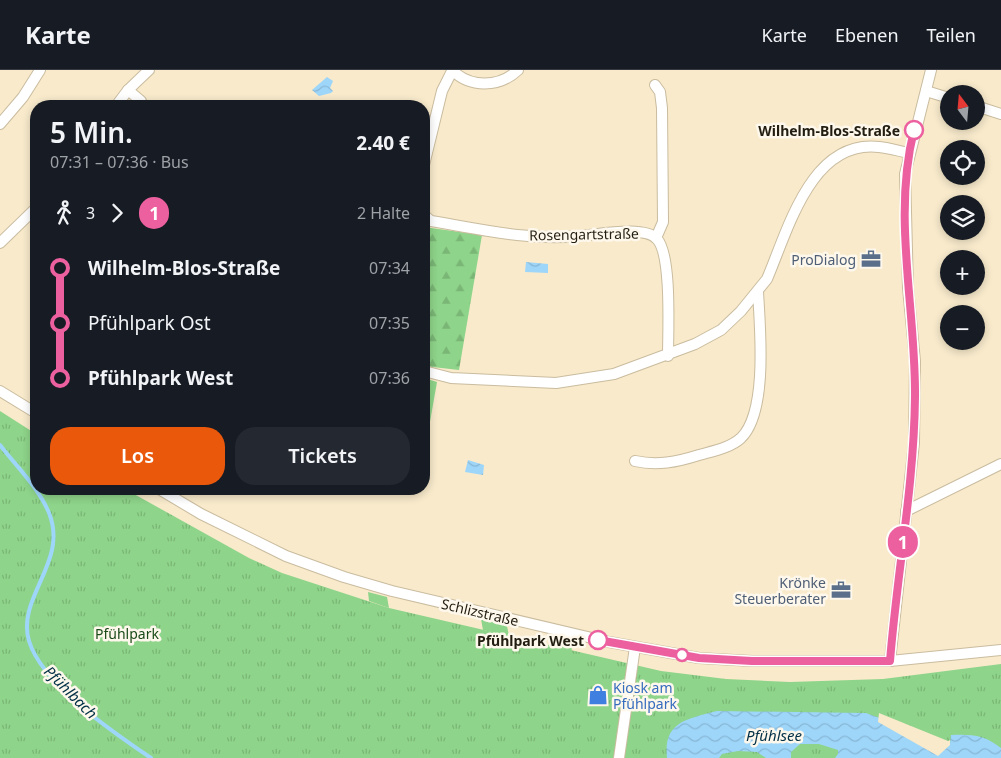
<!DOCTYPE html>
<html lang="de">
<meta charset="utf-8">
<style>
body{margin:0;font-family:"Noto Sans",sans-serif;background:#242831;color:#f1f3f6;height:100vh;display:flex;flex-direction:column;font-size:19px;white-space:nowrap}
*{box-sizing:border-box;margin:0}
p{font-size:16px;color:#9ea1a6}
.icon{flex:none;width:28px;height:28px;fill:none;stroke:currentColor;stroke-width:2;stroke-linecap:round;stroke-linejoin:round}
.map{position:relative;flex:1;overflow:hidden}
.details{position:absolute;left:30px;top:30px;width:400px;height:395px;display:flex;flex-direction:column;background:#171b24;border-radius:20px;box-shadow:0 2px 8px #0003}
.details>*{flex:none}
.badge{padding:0 10px;border-radius:16px;font-size:18px;line-height:32px}
.needle{width:32px;rotate:344deg}
.tools{position:absolute;left:940px;top:15px;display:grid;gap:10px}
.tools a{display:grid;place-items:center;width:45px;height:45px;border-radius:50%;background:#171b24;box-shadow:0 2px 8px #0003;font-size:25px}
.map>.badge{position:absolute;translate:-50% -50%;box-shadow:0 0 0 2px #fff}
.legs{display:flex;align-items:center;gap:8px;height:55px;padding:0 20px;font-size:16px}
.legs p{margin-inline-start:auto}
.overview{display:flex;align-items:center;justify-content:space-between;height:85px;padding:0 20px}
h1{font-size:28px;font-weight:600;line-height:38px}
.cta{display:flex;gap:10px;margin-top:auto;padding:10px 20px}
.cta a{flex:1;height:58px;border-radius:20px;background:#ea580c;color:#fff;font-size:20px;font-weight:600;line-height:58px;text-align:center}
.cta a+a{background:#242831;color:#f1f3f6}
ul{padding:0 20px;list-style:none}
li{display:flex;align-items:center;gap:18px;height:55px;font-size:19px}
li i{display:grid;place-items:center;width:8px;height:100%;margin:0 6px;background:currentColor}
li i::after{content:'';width:12px;height:12px;margin:-6px;border:4px solid;border-radius:50%;background:#171b24}
li p{margin-inline-start:auto}
li:first-child i{background:linear-gradient(#0000 50%,currentColor 0)}
li:last-child i{background:linear-gradient(currentColor 50%,#0000 0)}
header{display:flex;align-items:center;gap:30px;box-sizing:border-box;height:70px;padding:0 25px;background:#171b24;border-bottom:1px solid #363941}
header strong{font-size:24px}
nav{display:flex;gap:28px;margin-inline-start:auto;font-size:18px}
.map>svg:first-child{display:block}
</style>
<header>
<strong>Karte</strong>
<nav><a>Karte</a><a>Ebenen</a><a>Teilen</a></nav>
</header>
<div class="map">
<svg width="1001" height="688" viewBox="0 0 1001 688">
<defs>
<pattern id="forest-firs" width="22" height="20" patternUnits="userSpaceOnUse" patternTransform="scale(1.25)"><rect width="22" height="20" fill="#8ed48a"/><path d="M5 1l3.5 6h-7zM16 11l3.5 6h-7z" fill="#7ab676"/></pattern>
<pattern id="park-tufts" width="24" height="20" patternUnits="userSpaceOnUse" patternTransform="scale(1.25)"><rect width="24" height="20" fill="#8ed48a"/><path d="M3 7l-1-3M5 7V3M7 7l1-3M15 17l-1-3M17 17v-4M19 17l1-3" fill="none" stroke="#7ab676"/></pattern>
<pattern id="water-waves" width="16" height="10" patternUnits="userSpaceOnUse" patternTransform="scale(1.25)"><rect width="16" height="10" fill="#9ed6fa"/><path d="M0 5q4-4 8 0t8 0" fill="none" stroke="#88b7d5"/></pattern>
</defs>
<rect width="100%" height="100%" fill="#f8eacb"/>
<!-- green -->
<g fill="#8ed48a">
<path d="M424 308 437 312 424 386Z"/>
<path d="M368 522 387 527 389 538 369 531Z"/>
<path d="M481 549 507 556 509 566 483 560Z"/>
<path d="M554 566 570 570 572 581 558 577Z"/>
</g>
<!-- forest -->
<path fill="url(#forest-firs)" d="M424 157 482 165 459 300 424 296Z"/>
<!-- park -->
<path fill="url(#park-tufts)" d="M0 341 36 364V419H125L249 488 282 503 389 538 661 601 726 609 790 612 883 609 1001 594V688H0Z"/>
<!-- water -->
<g fill="url(#water-waves)">
<path d="M327 7 333 11 330 18 333 21 331 23 319 26 312 20Z"/>
<path d="M526 192 548 194V203L525 202Z"/>
<path d="M468 390 484 395 483 405 465 402Z"/>
<path d="M717 641 866 643 950 674 951 665C971 664 985 665 1001 678V688H835L838 684V680L819 674H800L791 682V688H766L757 682 738 681 722 684 719 688H667C663 651 688 649 717 641Z"/>
</g>
<!-- pier -->
<path fill="#f8eacb" d="M879 643 948 671 950 670V675L938 686 878 652Z"/>
<g fill="none" stroke-linecap="round" stroke-linejoin="round">
<!-- stream -->
<path stroke="#9ed6fa" stroke-width="4" d="M0 375C16 396 39 418 49 443 69 492 16 527 29 571 42 614 114 663 151 688"/>
<defs>
<g id="minor">
<path d="M452 0C470 18 499 18 518 0"/>
<path d="M655 15 660 22 662 38 663 152 656 168"/>
<path d="M128 20 141 31 140 36"/>
<path d="M926 21 949 28"/>
<path d="M116 36 128 20 149 0"/>
<path d="M976 36 1001 44"/>
<path d="M0 54 23 27 40 0"/>
<path d="M424 95 442 21 452 1"/>
<path d="M424 145 431 151C479 159 529 171 579 166 597 165 644 155 657 169 672 185 668 262 668 286"/>
<path d="M0 173 36 138"/>
<path d="M424 301 451 308 556 313 614 304 695 274 721 260 741 241 767 209C788 160 811 69 879 77 889 78 899 81 909 83"/>
<path d="M0 321 36 343"/>
<path d="M635 391C657 396 677 392 699 385 713 381 730 378 741 368 768 342 760 258 758 222"/>
<path d="M159 419 201 444 286 486 344 507 392 521 609 572 699 588 752 591H890L1001 580"/>
<path d="M906 441 1001 394"/>
<path d="M890 591 914 373 915 291 908 218 905 104 931 0"/>
<path d="M619 688 635 577"/>
</g>
</defs>
<!-- minor casing -->
<use href="#minor" stroke="#cabc9f" stroke-width="12"/>
<!-- minor -->
<use href="#minor" stroke="#fff" stroke-width="10"/>
</g>
<g fill="none" stroke-linecap="round" stroke-linejoin="round">
<defs>
<path id="line-1" d="M598 570 699 588 752 591H890C897 503 914 416 915 327 916 239 892 147 914 60"/>
</defs>
<!-- line-1 casing -->
<use href="#line-1" stroke="#fff" stroke-width="11"/>
<!-- line-1 -->
<use href="#line-1" stroke="#ec609f" stroke-width="8"/>
</g>
<!-- icons -->
<defs>
<symbol id="office-bare" viewBox="-9 -9 18 18"><path d="M-6-3h4V-5.5h4V-3h4V5H-6ZM-1-4.5V-3h2v-1.5ZM-6 0V1H6V0Z" fill="#5c6f8a" stroke="#fef8ec" stroke-width="2.5" paint-order="stroke"/></symbol>
<symbol id="shop-bare" viewBox="-9 -9 18 18"><path d="M-5-2.5h2.3a2.7 3.5 0 0 1 5.4 0H5L5.5 6h-11ZM-1.5-2.5h3a1.5 2.3 0 0 0-3 0Z" fill="#3f7fe0" stroke="#fef8ec" stroke-width="2.5" paint-order="stroke"/></symbol>
</defs>
<g fill-rule="evenodd">
<use href="#office-bare" x="857" y="175" width="28" height="28"/>
<use href="#office-bare" x="827" y="506" width="28" height="28"/>
<use href="#shop-bare" x="584" y="611" width="28" height="28"/>
</g>
<!-- markers -->
<g fill="#fff" stroke="#ec609f" stroke-width="2.5">
<circle cx="914" cy="60" r="9"/>
<circle cx="598" cy="570" r="9"/>
<circle cx="682" cy="585" r="6"/>
</g>
<g text-anchor="middle" dominant-baseline="central" stroke-width="5" stroke-linejoin="round" paint-order="stroke">
<!-- stop labels -->
<g font-size="14" font-weight="bold" fill="#221d11" stroke="#fef8ec" text-anchor="end">
<text x="900" y="60">Wilhelm-Blos-Straße</text>
<text x="584" y="570">Pfühlpark West</text>
</g>
<!-- street labels -->
<g font-size="14" fill="#221d11" stroke="#fef8ec">
<text transform="translate(584 164) rotate(-1)">Rosengartstraße</text>
<text transform="translate(480 542) rotate(13)">Schlizstraße</text>
</g>
<!-- service labels -->
<g font-size="14" fill="#4e5e75" stroke="#fef8ec" text-anchor="end">
<text x="856" y="189">ProDialog</text>
<text x="826" y="512">Krönke<tspan x="826" dy="16">Steuerberater</tspan></text>
</g>
<!-- park labels -->
<g font-size="14" fill="#194a18" stroke="#fef8ec">
<text x="127" y="563">Pfühlpark</text>
</g>
<!-- shop labels -->
<g font-size="14" fill="#366cbe" stroke="#fef8ec" text-anchor="start">
<text x="613" y="617">Kiosk am<tspan x="613" dy="16">Pfühlpark</tspan></text>
</g>
<!-- water labels -->
<g font-size="15" font-style="italic" fill="#002f46" stroke="#fef8ec">
<text transform="translate(71 622) rotate(45)">Pfühlbach</text>
<text x="774" y="665">Pfühlsee</text>
</g>
</g>
</svg>
<div class="tools">
<a><svg class="needle" viewBox="-14 -14 28 28"><path d="M0-13l5 13h-10z" fill="#e53935"/><path d="M0 13l5-13h-10z" fill="#9ea1a6"/></svg></a>
<a><svg class="icon" aria-label="locate" viewBox="0 0 24 24"><circle cx="12" cy="12" r="6"/><path d="M12 2v4M12 18v4M2 12h4M18 12h4"/></svg></a>
<a><svg class="icon" aria-label="layers" viewBox="0 0 24 24"><path d="M12 4l9 5-9 5-9-5zM3 14l9 5 9-5"/></svg></a>
<a>+</a>
<a>−</a>
</div>
<b class="badge" style="left:903px;top:472px;background:#ec609f;color:#fff">1</b>
<section class="details">
<div class="overview"><div><h1>5 Min.</h1><p>07:31 – 07:36 · Bus</p></div><b>2.40 €</b></div>
<div class="legs"><svg class="icon" aria-label="walk" viewBox="0 0 24 24"><circle cx="13" cy="4" r="2"/><path d="M13 8l-2 6 4 7M11 14l-3 7M7 12l3-4h3l4 4"/></svg>3<svg class="icon" aria-label="forward" viewBox="0 0 24 24"><path d="M9 5l7 7-7 7"/></svg><b class="badge" style="background:#ec609f;color:#fff">1</b><p>2 Halte</p></div>
<ul>
<li><i style="color:#ec609f"></i><b>Wilhelm-Blos-Straße</b><p>07:34</p></li>
<li><i style="color:#ec609f"></i><span>Pfühlpark Ost</span><p>07:35</p></li>
<li><i style="color:#ec609f"></i><b>Pfühlpark West</b><p>07:36</p></li>
</ul>
<div class="cta"><a>Los</a><a>Tickets</a></div>
</section>
</div>
